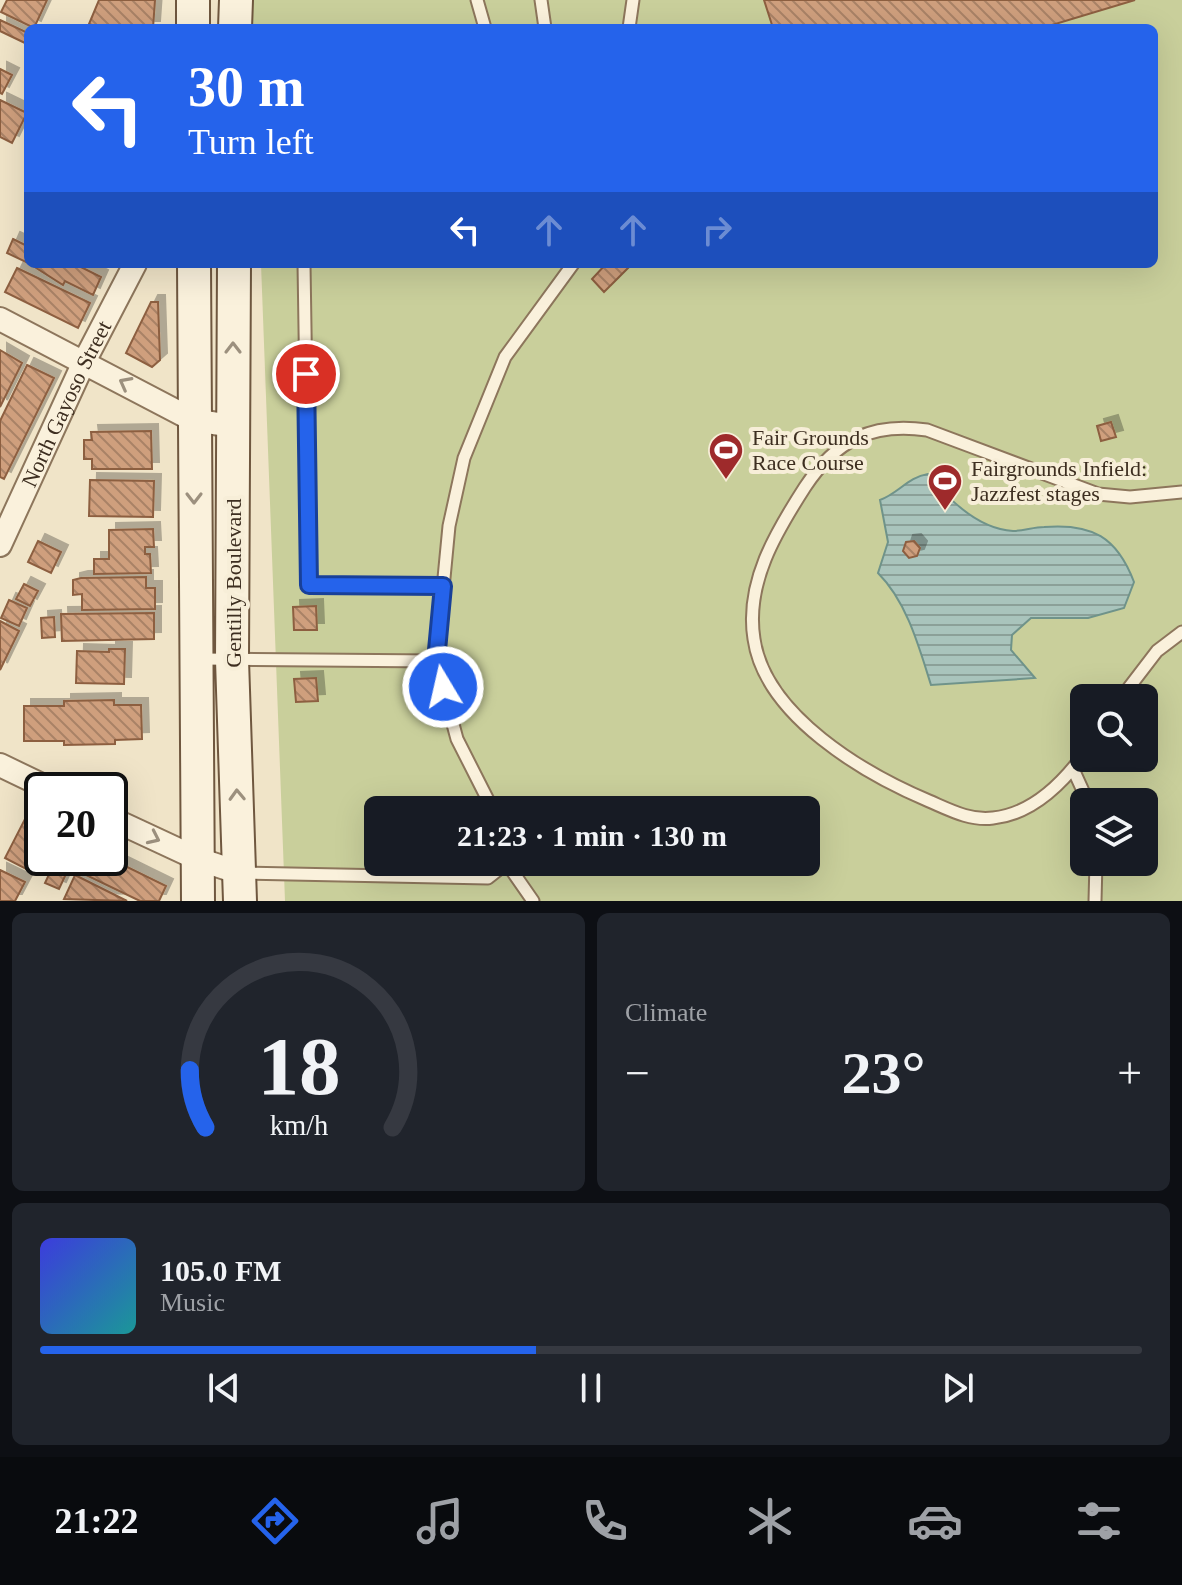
<!DOCTYPE html>
<meta charset="utf-8">
<style>
:root{--surface:#171b24;--page:#20242c;--text:#f1f3f6;--muted:#9ea1a6;--line:#363941;--accent:#2563eb}
body{margin:0;font-family:"Times New Roman",serif;background:var(--page);color:var(--text);height:100vh;display:flex;flex-direction:column;font-size:30px;white-space:nowrap}
*{box-sizing:border-box;margin:0}
p{font-size:26px;color:var(--muted)}
.icon{flex:none;width:44px;height:44px;fill:none;stroke:currentColor;stroke-width:2;stroke-linecap:round;stroke-linejoin:round}
.map{position:relative;height:901px;overflow:hidden}
.details{display:flex;flex-direction:column;gap:12px;padding:12px;background:#0d0f14;flex:1}
.details>*{flex:none}
.hud{position:absolute;left:24px;top:24px;width:1134px;height:244px;border-radius:12px;box-shadow:0 8px 32px #0002;background:#2563eb;color:#fff;overflow:hidden}
.tools{position:absolute;left:1070px;top:684px;display:grid;gap:16px}
.tools a{display:grid;place-items:center;width:88px;height:88px;border-radius:12px;background:var(--surface);box-shadow:0 8px 32px #0002;font-size:40px}
.speed{position:absolute;left:24px;top:772px;display:flex;gap:16px;font-size:40px;font-weight:700;text-align:center}
.speed>*{display:grid;place-content:center;width:104px;height:104px;border-radius:50%;background:var(--surface);box-shadow:0 8px 32px #0002;line-height:1}
.speed .limit{border:4px solid #111;border-radius:12px;background:#fff;color:#111}
.pin{position:absolute;display:grid;place-items:center;width:68px;height:68px;color:#fff;margin:-34px;border:4px solid #fff;border-radius:50%;box-shadow:0 2px 8px #0007}
.me{position:absolute;width:88px;margin:-44px;rotate:351deg;stroke-linejoin:round;filter:drop-shadow(0 0 6px #0008)}
.turn{display:flex;align-items:center;gap:28px;height:168px;padding:0 32px;font-size:36px}
.turn .icon{width:104px;height:104px;stroke-width:2.5}
.turn b{display:block;font-size:56px;line-height:68px}
.lanes{display:flex;align-items:center;height:76px;padding:0 32px;background:#0003;justify-content:center;gap:40px;direction:ltr}
.lanes .off{opacity:.35}
.big{font-size:60px;font-weight:800;line-height:1.1}
.details .widget{flex:1;display:flex;flex-direction:column;justify-content:center;gap:12px;min-width:0;padding:0 28px;border-radius:12px;background:var(--page)}
.details .dial{align-items:center;gap:0}
.dial svg{height:208px;overflow:visible;fill:none;stroke:var(--line);stroke-width:7;stroke-linecap:round;text-anchor:middle}
.dial text{fill:var(--text);stroke:none}
.song{display:flex;align-items:center;gap:24px}
.cover{width:96px;height:96px;border-radius:12px;background:linear-gradient(135deg,hsl(240 70% 55%),hsl(180 70% 35%))}
.played{height:8px;border-radius:4px;background:linear-gradient(90deg,var(--accent) 45%,var(--line) 45%)}
.keys{display:flex;justify-content:space-around;direction:ltr}
.heat{display:flex;justify-content:space-between;align-items:center;font-size:44px;direction:ltr}
.details .tiles{flex:1;display:grid;gap:12px;grid-template-columns:1fr 1fr}
.widget:last-child{grid-column:span 2}
.trip{position:absolute;left:364px;top:796px;width:456px;height:80px;border-radius:12px;background:var(--surface);box-shadow:0 8px 32px #0002;font-weight:800;line-height:80px;text-align:center}
.dock{display:flex;height:128px;justify-content:space-around;align-items:center;background:#090b0e;color:var(--muted)}
.dock .icon{width:56px;height:56px}
.dock .current{color:var(--accent)}
.dock b{font-size:36px;color:var(--text)}
.map>svg:first-child{display:block}
.grass{fill:#c9cf9b;fill-rule:evenodd}
.water{fill:url(#water-rules);stroke:#6f938a;stroke-width:2}
.building{fill:url(#building-back-hatch);stroke:#8d5f41;stroke-width:2;filter:url(#shadow)}
.lines{fill:none;stroke-linecap:round;stroke-linejoin:round}
.service-casing{stroke:#8d765c;stroke-width:15}
.minor-casing{stroke:#8d765c;stroke-width:26}
.secondary-casing{stroke:#6f573f;stroke-width:36}
.service{stroke:#faf1dc;stroke-width:11}
.minor{stroke:#faf1dc;stroke-width:22}
.secondary{stroke:#faf1dc;stroke-width:32}
.oneway{stroke:#9c907e}
.route-casing{stroke:#184099;stroke-width:20}
.route{stroke:#2563eb;stroke-width:14}
.labels{text-anchor:middle;stroke-width:8;stroke-linejoin:round;paint-order:stroke}
.street-label{font-size:22px;fill:#3d2e20;stroke:#f7eed8}
.poi-label{font-size:22px;fill:#3d2e20;stroke:#f7eed8;text-anchor:start}
</style>
<div class="map">
<svg width="1182" height="901" viewBox="0 0 1182 901">
<defs>
<pattern id="water-rules" width="6" height="5" patternUnits="userSpaceOnUse" patternTransform="scale(2)"><rect width="6" height="5" fill="#a9c4bc"/><path d="M0 2.5h6" fill="none" stroke="#8ba098"/></pattern>
<pattern id="building-back-hatch" width="6" height="6" patternUnits="userSpaceOnUse" patternTransform="scale(2)"><rect width="6" height="6" fill="#cf9f7d"/><path d="M-1 5l2 2M0 0l6 6M5-1l2 2" fill="none" stroke="#a98266"/></pattern>
<filter id="shadow"><feDropShadow dx="7" dy="-7" stdDeviation="0" flood-color="#0004"/></filter>
</defs>
<rect width="100%" height="100%" fill="#f0e4c8"/>
<path class="grass" d="M251,0H1182V901H285L261,264H1154V28H252ZM1084,698H1144V758H1084ZM1084,802H1144V862H1084ZM378,810H806V862H378Z"/>
<path class="water" d="M928,474C948,499 978,529 1013,531C1023,531 1034,527 1044,527C1092,523 1117,537 1134,582L1124,608L1088,618H1031L1012,635L1011,650L1035,678L931,685C919,647 907,602 878,573L888,542L880,500C899,493 908,477 928,474Z"/>
<path class="building" d="M7,0H47L34,28L1,12Z
M99,0H155L153,28H100L89,24Z
M764,0H1135L1042,28H773Z
M0,20L28,33L25,43L0,31Z
M0,69L12,75L2,94L0,93Z
M0,100L27,113L12,143L0,137Z
M13,239L25,245L28,241V263L7,253Z
M30,264H75L101,277L93,295L65,281L63,285Z
M606,264H632L604,292L592,279Z
M17,268L90,303L78,328L5,292Z
M151,302H158L160,360L152,367L126,353Z
M0,350L22,363L0,407Z
M27,365L54,378L4,479L0,477V421Z
M1111,422L1116,437L1101,441L1097,426Z
M151,431L152,469H92V459H84V440H92L91,432Z
M90,480L154,481L153,517L89,516Z
M153,529L154,547H145V554H150L151,573L94,574V559H109V530Z
M38,541L61,552L51,573L28,562Z
M914,541L920,548L917,556L909,558L903,551L906,542Z
M146,577V588H155V609L82,610V594L73,595V580L81,578Z
M24,584L38,591L30,606L16,599Z
M9,600L27,608L19,626L1,618Z
M316,606L317,630H294L293,607Z
M154,613V639L62,641L61,614Z
M54,617L55,637L42,638L41,618Z
M0,621L19,631L0,670Z
M109,649H125L124,684L76,683L77,651L109,652Z
M316,678L318,701L296,702L294,679Z
M114,700V705H141L142,739L115,740V744L64,745V741H24V706H64V701Z
M25,819L42,828V847L30,871L5,858Z
M63,858H109L166,886L159,901H140L61,863Z
M52,868L66,874L59,889L45,883Z
M0,870L25,882L15,901H0Z
M75,875L127,901L64,899Z"/>
<g class="lines">
<g class="service-casing">
<path id="service" d="M477,0L485,28
M541,0L545,28
M629,28L633,0
M304,264L309,585L443,586
M200,659L436,661
M1121,698L1157,651L1182,632
M1084,754C1062,784 1032,814 993,818C970,821 950,810 929,801C865,774 765,716 754,639C745,583 776,532 805,487C836,440 872,422 927,430L1098,494L1130,497L1182,492
M1073,769L1088,802
M493,810L457,739L436,661L449,526L464,458L505,357L573,264
M508,865L533,901
M243,873L488,878L508,862
M1095,901L1096,862"/>
</g>
<g class="minor-casing">
<g id="minor">
<path d="M0,319L193,420L232,426"/>
<path id="s1" d="M0,545L84,362L135,264"/>
<path d="M0,765L52,790"/>
<path d="M110,818L198,859L240,873"/>
</g>
</g>
<g class="secondary-casing">
<path id="secondary" d="M193,0V28
M235,28L236,0
M194,264L198,901
M234,264L232,660L240,901"/>
</g>
<use href="#service" class="service"/>
<use href="#minor" class="minor"/>
<use href="#secondary" class="secondary"/>
</g>
<defs><path id="oneway-chevron" d="M-2-3.5L2.5 0L-2 3.5" fill="none" stroke-width="1.6" stroke-linecap="round" stroke-linejoin="round" transform="scale(2)"/></defs>
<g class="oneway">
<use href="#oneway-chevron" transform="translate(233 348) rotate(-90)"/>
<use href="#oneway-chevron" transform="translate(125 383) rotate(-152)"/>
<use href="#oneway-chevron" transform="translate(194 498) rotate(90)"/>
<use href="#oneway-chevron" transform="translate(237 795) rotate(-92)"/>
<use href="#oneway-chevron" transform="translate(154 838) rotate(25)"/>
</g>
<g class="lines">
<g class="route-casing">
<path id="route" d="M306,374L309,585L443,586L436,661L443,687"/>
</g>
<use href="#route" class="route"/>
</g>
<defs>
<g id="stadium-pin" transform="scale(1.8)"><path d="M0 17L-7.5 6A9.5 9.5 0 1 1 7.5 6Z" fill="#9e2a2b" stroke="#f7eed8"/><path d="M0-5a6.5 5 0 1 0 0 10a6.5 5 0 1 0 0-10ZM-3.5-1.8h7v3.6h-7Z" fill="#fff"/></g>
</defs>
<g fill-rule="evenodd">
<use href="#stadium-pin" x="726" y="450"/>
<use href="#stadium-pin" x="945" y="481"/>
</g>
<g class="labels">
<g class="street-label">
<text dy="8" stroke="none"><textPath href="#s1" startOffset="156">North Gayoso Street</textPath></text>
<text transform="translate(233 583) rotate(-90)" y="8">Gentilly Boulevard</text>
</g>
<g class="poi-label">
<text x="752" y="445">Fair Grounds<tspan x="752" dy="25">Race Course</tspan></text>
<text x="971" y="476">Fairgrounds Infield:<tspan x="971" dy="25">Jazzfest stages</tspan></text>
</g>
</g>
</svg>
<div class="tools">
<a><svg class="icon" aria-label="search" viewBox="0 0 24 24"><circle cx="10" cy="10" r="6"/><path d="M15 15l6 6"/></svg></a>
<a><svg class="icon" aria-label="layers" viewBox="0 0 24 24"><path d="M12 4l9 5-9 5-9-5zM3 14l9 5 9-5"/></svg></a>
</div>
<div class="speed"><div class="limit">20</div></div>
<div class="pin" style="left:306px;top:374px;background:#d93025"><svg class="icon" aria-label="arrive" viewBox="0 0 24 24"><path d="M6 21V4h12l-3 4 3 4H6"/></svg></div>
<svg class="me" style="left:443px;top:687px" viewBox="-20 -20 40 40"><circle r="17" fill="#2563eb" stroke="#fff" stroke-width="3"/><path d="M0-11L8 9 0 5-8 9z" fill="#fff"/></svg>
<div class="trip">21:23 · 1 min · 130 m</div>
<div class="hud">
<div class="turn"><svg class="icon" aria-label="left" viewBox="0 0 24 24"><path d="M17 20v-9H6M10 6l-5 5 5 5"/></svg><div><b>30 m</b>Turn left</div></div>
<div class="lanes"><svg class="icon" aria-label="left" viewBox="0 0 24 24"><path d="M17 20v-9H6M10 6l-5 5 5 5"/></svg><svg class="icon off" aria-label="ahead" viewBox="0 0 24 24"><path d="M12 20V5M6 11l6-6 6 6"/></svg><svg class="icon off" aria-label="ahead" viewBox="0 0 24 24"><path d="M12 20V5M6 11l6-6 6 6"/></svg><svg class="icon off" aria-label="right" viewBox="0 0 24 24"><path d="M7 20v-9h11M14 6l5 5-5 5"/></svg></div>
</div>
</div>
<section class="details">
<div class="tiles">
<div class="widget dial"><svg viewBox="0 0 100 80">
<path d="M14 69A42 42 0 1 1 86 69"/>
<path d="M14 69A42 42 0 0 1 8 47" stroke="#2563eb"/>
<text x="50" y="56" font-size="32" font-weight="700">18</text>
<text x="50" y="72" font-size="11">km/h</text>
</svg></div>
<div class="widget"><p>Climate</p>
<div class="heat"><a>−</a><b class="big">23°</b><a>+</a></div>
</div>
<div class="widget">
<div class="song"><i class="cover"></i><div><b>105.0 FM</b><p>Music</p></div></div>
<div class="played"></div>
<div class="keys"><svg class="icon" aria-label="previous" viewBox="0 0 24 24"><path d="M18 5L8 12l10 7zM5 5v14"/></svg><svg class="icon" aria-label="pause" viewBox="0 0 24 24"><path d="M8 5v14M16 5v14"/></svg><svg class="icon" aria-label="next" viewBox="0 0 24 24"><path d="M6 5l10 7-10 7zM19 5v14"/></svg></div>
</div>
</div>
</section>
<nav class="dock">
<b>21:22</b>
<svg class="icon current" aria-label="directions" viewBox="0 0 24 24"><path d="M12 3l9 9-9 9-9-9zM9 14v-3h6M13 9l2 2-2 2"/></svg>
<svg class="icon" aria-label="music" viewBox="0 0 24 24"><path d="M9 18V5l10-2v13"/><circle cx="6" cy="18" r="3"/><circle cx="16" cy="16" r="3"/></svg>
<svg class="icon" aria-label="phone" viewBox="0 0 24 24"><path d="M5 4h4l2 5-3 2q2 4 5 5l2-3 5 2v4C11 20 4 13 5 4z"/></svg>
<svg class="icon" aria-label="climate" viewBox="0 0 24 24"><path d="M12 3v18M4 7l16 10M4 17L20 7"/></svg>
<svg class="icon" aria-label="car" viewBox="0 0 24 24"><path d="M5 17H2v-5l4-1 3-4h7l3 4 3 1v5h-3M9 17h6M6 11h13"/><circle cx="7" cy="17" r="2"/><circle cx="17" cy="17" r="2"/></svg>
<svg class="icon" aria-label="filters" viewBox="0 0 24 24"><path d="M4 7h16M4 17h16"/><circle cx="9" cy="7" r="2"/><circle cx="15" cy="17" r="2"/></svg>
</nav>
